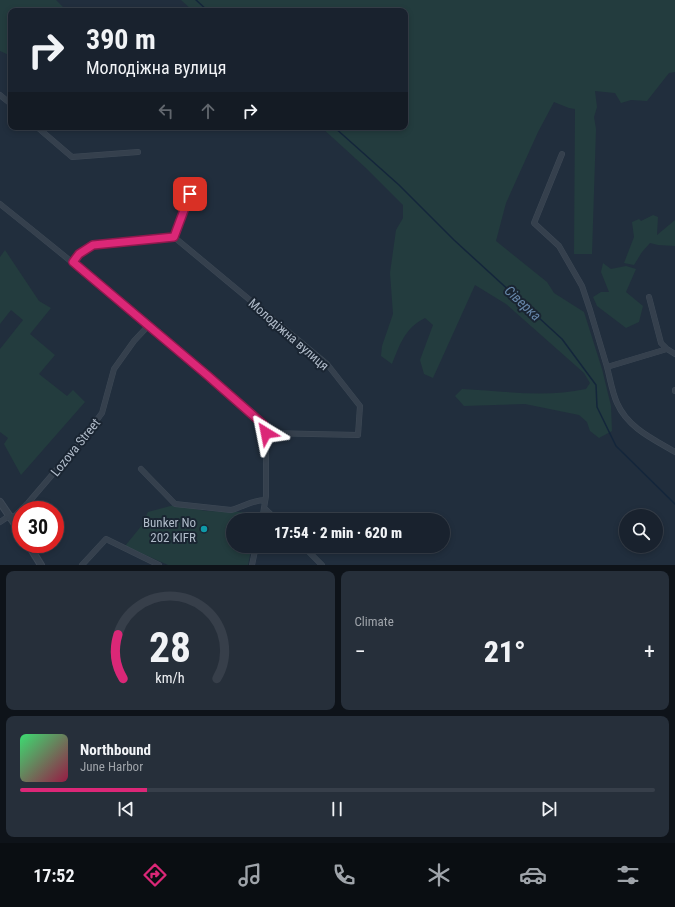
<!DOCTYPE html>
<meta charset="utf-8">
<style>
:root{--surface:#19222e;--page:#262f3a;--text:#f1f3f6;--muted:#9fa4aa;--line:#373f4a;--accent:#db2777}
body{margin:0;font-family:"Roboto Condensed",sans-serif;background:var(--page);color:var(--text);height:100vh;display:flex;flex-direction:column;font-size:15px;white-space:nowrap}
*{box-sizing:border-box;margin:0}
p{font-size:13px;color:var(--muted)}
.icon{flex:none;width:22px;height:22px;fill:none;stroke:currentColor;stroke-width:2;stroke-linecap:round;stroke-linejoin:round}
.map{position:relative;height:565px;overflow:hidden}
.sheet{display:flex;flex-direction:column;gap:6px;padding:6px;background:#0e1319;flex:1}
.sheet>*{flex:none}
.guide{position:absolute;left:8px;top:8px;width:400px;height:122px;border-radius:8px;box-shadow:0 2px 6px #0003,0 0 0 1px var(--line);background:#19222e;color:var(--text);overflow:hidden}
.controls{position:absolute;left:619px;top:509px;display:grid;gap:8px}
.controls a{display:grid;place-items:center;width:44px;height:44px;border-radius:50%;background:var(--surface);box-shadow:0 2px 6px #0003,0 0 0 1px var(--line);font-size:20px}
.speed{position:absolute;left:12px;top:501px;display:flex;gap:8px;font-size:20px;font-weight:700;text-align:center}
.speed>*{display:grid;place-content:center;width:52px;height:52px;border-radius:50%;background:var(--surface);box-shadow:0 2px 6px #0003,0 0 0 1px var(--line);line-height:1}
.speed .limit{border:6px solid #d22;background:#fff;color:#111}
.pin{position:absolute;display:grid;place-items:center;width:34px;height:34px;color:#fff;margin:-17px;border-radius:8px;box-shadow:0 2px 6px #0006}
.me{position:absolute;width:44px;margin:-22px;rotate:325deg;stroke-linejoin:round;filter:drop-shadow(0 0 3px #0008)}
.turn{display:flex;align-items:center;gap:14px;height:84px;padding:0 12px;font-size:18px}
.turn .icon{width:52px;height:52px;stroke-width:2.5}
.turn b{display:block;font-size:28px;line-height:34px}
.lanes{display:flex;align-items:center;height:38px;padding:0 12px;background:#0003;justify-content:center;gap:20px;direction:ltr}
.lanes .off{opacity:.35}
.big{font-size:30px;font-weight:800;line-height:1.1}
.sheet .widget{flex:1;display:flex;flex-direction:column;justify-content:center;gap:6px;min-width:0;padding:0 14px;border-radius:8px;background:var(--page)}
.sheet .dial{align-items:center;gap:0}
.dial svg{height:104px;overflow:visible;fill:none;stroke:var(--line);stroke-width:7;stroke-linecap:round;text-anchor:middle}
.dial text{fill:var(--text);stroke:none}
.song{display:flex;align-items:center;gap:12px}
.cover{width:48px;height:48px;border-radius:6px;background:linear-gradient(135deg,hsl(140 70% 55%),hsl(340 70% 35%))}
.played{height:4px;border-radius:2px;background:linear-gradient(90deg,var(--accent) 20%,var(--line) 20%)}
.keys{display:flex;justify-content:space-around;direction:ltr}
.heat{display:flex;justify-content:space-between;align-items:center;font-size:22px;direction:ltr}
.sheet .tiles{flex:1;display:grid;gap:6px;grid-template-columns:1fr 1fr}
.widget:last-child{grid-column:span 2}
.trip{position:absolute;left:226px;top:513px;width:224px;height:40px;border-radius:20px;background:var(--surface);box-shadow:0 2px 6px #0003,0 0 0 1px var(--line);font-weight:800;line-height:40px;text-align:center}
.menu{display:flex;height:64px;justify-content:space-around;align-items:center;background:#0a0e12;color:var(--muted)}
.menu .icon{width:28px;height:28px}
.menu .active{color:var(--accent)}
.menu b{font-size:18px;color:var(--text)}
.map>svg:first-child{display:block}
.green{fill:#233c3e}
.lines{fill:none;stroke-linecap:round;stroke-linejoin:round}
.stream{stroke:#14263b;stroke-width:1.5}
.minor-casing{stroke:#3e4956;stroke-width:6}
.tertiary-casing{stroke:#3e4956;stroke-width:8}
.minor{stroke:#35404d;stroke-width:5}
.tertiary{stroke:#35404d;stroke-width:6}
.route-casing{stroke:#8e194d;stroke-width:10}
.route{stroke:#db2777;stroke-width:7}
.culture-dot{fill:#0f9aa8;stroke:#1a2532;stroke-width:1.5}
.labels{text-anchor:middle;stroke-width:4;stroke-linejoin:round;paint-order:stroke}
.street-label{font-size:13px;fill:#b0bbc9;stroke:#1a2532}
.poi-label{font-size:13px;fill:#b0bbc9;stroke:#1a2532;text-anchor:end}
.water-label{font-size:14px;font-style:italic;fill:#6787aa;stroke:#1a2532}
</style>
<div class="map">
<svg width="675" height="565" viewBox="0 0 675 565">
<rect width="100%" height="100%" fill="#212e3d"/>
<path class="green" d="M0,0H56L67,11H11V56L0,51Z
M181,0H675V72L669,73L647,101L631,100L621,103L615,93L595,91L597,107L594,117L596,129L592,254H574L575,109L569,108L554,102L538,132L506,203L496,241L547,282L554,293L584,312L602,369L611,406L612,431L599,438L590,431L587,422L579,415L525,404L464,406L455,396L462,389C504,391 545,398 586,389L590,383L584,373L506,304L475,285L433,378L424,374L420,360L433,325L425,318C405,328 400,344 392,364L381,356L382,346L393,314L390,273L396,230L403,218V205L367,169L321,127H405V11H193Z
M653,215L658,217L657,235L675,220V246L658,245L650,243L642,252L634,265L624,263L634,237L632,222L639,219L641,221Z
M5,250L39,301L51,308L30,334L55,355L39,374L67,396L73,390L85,402L21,475L4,444L8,438L0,432V349L23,320L11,310L0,324V257Z
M603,263L611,269L626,266L636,269L626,292L643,306L639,322L626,328L597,306L593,297L601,292H609L601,272Z
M174,505L206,511L242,512L256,520H233V546H252L248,565H168L125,546L147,519L146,516L148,512Z"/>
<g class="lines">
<path class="stream" d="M196,0L208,11
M334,127L399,185L454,240L562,339L596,385L597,407L616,446L675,504"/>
<g class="minor-casing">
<path id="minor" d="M0,95L11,104
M37,127L72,157L138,152
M562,154L534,223L559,246L582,286L590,310L607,367
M0,204C90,276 178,349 264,425L266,433V496L262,520
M174,237L190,194
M73,262L85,249L93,245L174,237L327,364L360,406L358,435L266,433
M649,297L661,343L667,349
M675,354L667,349L607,367C610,378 612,392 617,403C628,428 653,439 675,452
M675,390V391
M141,469L175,504L231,510C243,507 252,500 265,500
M264,508L277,520
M0,522L6,518L15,516L28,503L81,441L102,413L114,369L134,341L148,326
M303,546L322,565
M82,565L106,539L159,565
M252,565L256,546"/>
</g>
<g class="tertiary-casing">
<path id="tertiary" d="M0,502L21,533
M28,544L41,565"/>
</g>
<use href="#minor" class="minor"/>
<use href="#tertiary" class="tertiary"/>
</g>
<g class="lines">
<g class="route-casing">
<path id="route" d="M190,194L174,237L93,245L79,254L73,262L207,375L264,425L266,433"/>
</g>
<use href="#route" class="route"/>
</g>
<circle class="culture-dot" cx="204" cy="529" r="4"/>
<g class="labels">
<g class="street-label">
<text transform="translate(289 334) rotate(41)" y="5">Молодіжна вулиця</text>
<text transform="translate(75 447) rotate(-51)" y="5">Lozova Street</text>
</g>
<g class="poi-label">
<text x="196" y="527">Bunker No<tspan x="196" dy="15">202 KIFR</tspan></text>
</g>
<g class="water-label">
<text transform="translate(523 303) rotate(43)" y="5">Сіверка</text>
</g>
</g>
</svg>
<div class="controls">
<a><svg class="icon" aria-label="search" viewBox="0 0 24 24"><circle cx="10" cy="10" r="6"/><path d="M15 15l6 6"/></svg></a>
</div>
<div class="speed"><div class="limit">30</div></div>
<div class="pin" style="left:190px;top:194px;background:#d93025"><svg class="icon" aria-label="arrive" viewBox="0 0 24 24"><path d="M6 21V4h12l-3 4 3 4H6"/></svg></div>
<svg class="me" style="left:266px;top:433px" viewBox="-20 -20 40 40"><path d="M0-17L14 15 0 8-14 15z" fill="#db2777" stroke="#fff" stroke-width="4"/></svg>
<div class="trip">17:54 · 2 min · 620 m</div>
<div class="guide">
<div class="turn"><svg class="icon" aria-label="right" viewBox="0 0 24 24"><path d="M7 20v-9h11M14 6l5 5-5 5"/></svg><div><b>390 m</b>Молодіжна вулиця</div></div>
<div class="lanes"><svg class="icon off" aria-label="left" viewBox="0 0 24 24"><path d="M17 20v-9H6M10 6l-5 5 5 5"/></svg><svg class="icon off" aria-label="ahead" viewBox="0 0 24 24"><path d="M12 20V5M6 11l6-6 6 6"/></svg><svg class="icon" aria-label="right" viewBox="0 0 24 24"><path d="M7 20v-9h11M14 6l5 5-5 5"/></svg></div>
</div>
</div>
<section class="sheet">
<div class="tiles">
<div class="widget dial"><svg viewBox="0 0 100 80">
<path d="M14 69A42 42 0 1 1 86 69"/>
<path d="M14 69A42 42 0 0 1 10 35" stroke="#db2777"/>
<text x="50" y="56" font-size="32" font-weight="700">28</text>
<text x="50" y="72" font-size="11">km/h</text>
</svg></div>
<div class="widget"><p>Climate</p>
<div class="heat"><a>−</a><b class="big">21°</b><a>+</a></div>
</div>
<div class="widget">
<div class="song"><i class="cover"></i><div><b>Northbound</b><p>June Harbor</p></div></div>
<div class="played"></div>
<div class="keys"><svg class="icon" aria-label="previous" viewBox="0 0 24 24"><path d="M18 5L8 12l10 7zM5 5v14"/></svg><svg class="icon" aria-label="pause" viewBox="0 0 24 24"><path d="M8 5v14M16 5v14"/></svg><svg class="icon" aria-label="next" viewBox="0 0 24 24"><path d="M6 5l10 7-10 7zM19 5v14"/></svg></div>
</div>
</div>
</section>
<nav class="menu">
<b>17:52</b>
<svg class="icon active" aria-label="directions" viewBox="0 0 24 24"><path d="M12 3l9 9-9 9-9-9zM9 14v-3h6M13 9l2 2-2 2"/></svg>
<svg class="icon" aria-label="music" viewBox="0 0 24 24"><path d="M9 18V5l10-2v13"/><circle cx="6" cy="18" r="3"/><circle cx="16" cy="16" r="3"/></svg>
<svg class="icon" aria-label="phone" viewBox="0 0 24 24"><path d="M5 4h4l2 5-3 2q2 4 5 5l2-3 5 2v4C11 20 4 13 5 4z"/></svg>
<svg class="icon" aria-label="climate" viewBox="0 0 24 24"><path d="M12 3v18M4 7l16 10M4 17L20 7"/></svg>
<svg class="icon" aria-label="car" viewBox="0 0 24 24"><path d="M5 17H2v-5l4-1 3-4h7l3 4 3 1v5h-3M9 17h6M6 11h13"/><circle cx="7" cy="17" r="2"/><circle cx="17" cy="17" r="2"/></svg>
<svg class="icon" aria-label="filters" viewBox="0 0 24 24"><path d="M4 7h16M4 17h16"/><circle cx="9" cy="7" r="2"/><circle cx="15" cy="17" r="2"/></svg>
</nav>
